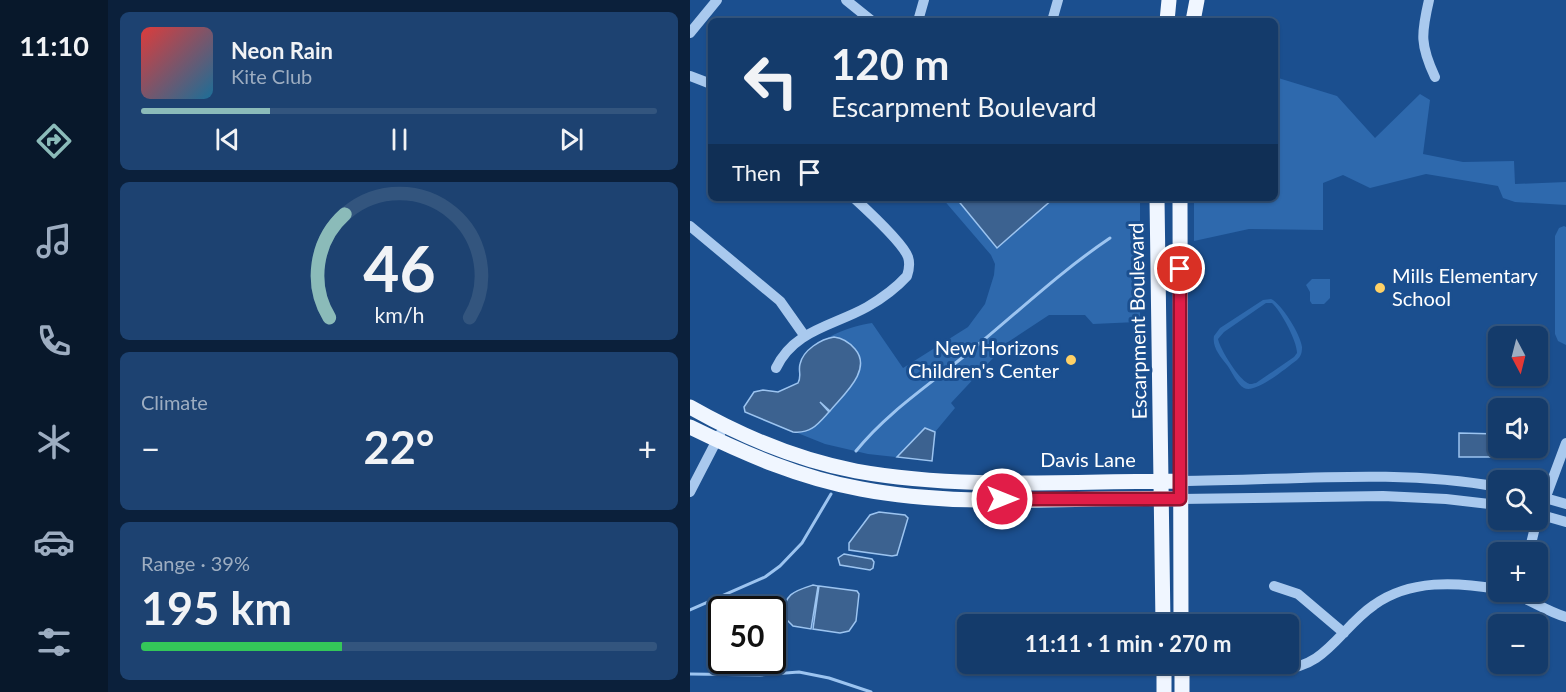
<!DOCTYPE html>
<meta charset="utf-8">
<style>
:root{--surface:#143b6b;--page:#1d4271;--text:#f1f3f6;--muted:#9dadc1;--line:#33557e;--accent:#8bbbb9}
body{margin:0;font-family:Lato,sans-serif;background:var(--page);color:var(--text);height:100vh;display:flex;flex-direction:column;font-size:22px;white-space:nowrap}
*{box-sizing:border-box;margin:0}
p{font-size:20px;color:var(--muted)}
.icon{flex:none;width:33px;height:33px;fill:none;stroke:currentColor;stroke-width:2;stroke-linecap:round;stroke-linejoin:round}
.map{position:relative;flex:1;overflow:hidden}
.drawer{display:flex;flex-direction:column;gap:12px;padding:12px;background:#0b203b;width:582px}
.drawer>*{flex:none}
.hud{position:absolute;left:18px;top:18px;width:570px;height:183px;border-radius:9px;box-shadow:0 2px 4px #0004,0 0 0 2px var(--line);background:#143b6b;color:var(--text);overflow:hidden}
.needle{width:39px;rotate:173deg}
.fabs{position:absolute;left:798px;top:326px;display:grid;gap:12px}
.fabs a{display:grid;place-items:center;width:60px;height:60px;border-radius:9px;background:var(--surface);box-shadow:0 2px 4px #0004,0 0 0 2px var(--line);font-size:30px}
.speed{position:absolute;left:18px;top:596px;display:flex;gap:12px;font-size:30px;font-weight:700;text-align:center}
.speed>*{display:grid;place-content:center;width:78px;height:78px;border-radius:50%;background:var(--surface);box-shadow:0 2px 4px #0004,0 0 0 2px var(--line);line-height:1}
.speed .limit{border:3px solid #111;border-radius:9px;background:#fff;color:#111}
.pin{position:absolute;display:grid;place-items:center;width:51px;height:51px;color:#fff;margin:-26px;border:3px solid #fff;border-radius:50%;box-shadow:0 2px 6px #0007}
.me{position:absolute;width:66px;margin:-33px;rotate:90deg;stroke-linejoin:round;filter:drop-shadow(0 0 4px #0008)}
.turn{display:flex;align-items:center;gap:21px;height:126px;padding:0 24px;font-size:27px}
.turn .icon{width:78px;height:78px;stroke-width:2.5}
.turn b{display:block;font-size:42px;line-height:51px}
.then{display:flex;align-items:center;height:57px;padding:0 24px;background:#0003;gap:12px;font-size:22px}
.big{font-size:45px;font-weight:700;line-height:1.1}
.drawer .widget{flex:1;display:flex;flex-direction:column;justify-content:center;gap:9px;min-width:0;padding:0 21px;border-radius:9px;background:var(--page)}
.drawer .dial{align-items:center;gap:0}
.dial svg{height:156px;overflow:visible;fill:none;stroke:var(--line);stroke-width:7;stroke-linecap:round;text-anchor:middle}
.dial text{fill:var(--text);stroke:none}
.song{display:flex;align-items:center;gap:18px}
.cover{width:72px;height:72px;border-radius:9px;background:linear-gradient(135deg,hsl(0 70% 55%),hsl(200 70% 35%))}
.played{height:6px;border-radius:3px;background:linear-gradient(90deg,var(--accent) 25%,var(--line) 25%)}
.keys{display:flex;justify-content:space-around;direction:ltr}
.heat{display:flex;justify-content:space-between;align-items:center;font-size:33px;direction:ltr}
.charge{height:9px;border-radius:4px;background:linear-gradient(90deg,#34c759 39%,var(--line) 0)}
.trip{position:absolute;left:267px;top:614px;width:342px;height:60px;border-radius:9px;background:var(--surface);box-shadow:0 2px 4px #0004,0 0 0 2px var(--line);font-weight:700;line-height:60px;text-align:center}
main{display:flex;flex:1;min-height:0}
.tabs{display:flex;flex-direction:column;width:108px;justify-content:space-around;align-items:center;background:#08182b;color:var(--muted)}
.tabs .icon{width:42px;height:42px}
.tabs .current{color:var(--accent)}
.tabs b{font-size:27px;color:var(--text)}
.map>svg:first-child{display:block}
.green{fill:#2e69ad;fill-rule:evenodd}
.water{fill:#3c6290;stroke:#9cc4f0;stroke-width:1.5}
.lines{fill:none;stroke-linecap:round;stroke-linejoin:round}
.stream{stroke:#9cc4f0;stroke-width:3}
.minor{stroke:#a9c9ee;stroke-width:10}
.major{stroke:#f0f6ff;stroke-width:15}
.route-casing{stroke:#92132f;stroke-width:15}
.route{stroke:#e11d48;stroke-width:10}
.poi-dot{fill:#ffd166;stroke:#1b4f8f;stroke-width:2}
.labels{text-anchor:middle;stroke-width:6;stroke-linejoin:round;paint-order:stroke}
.poi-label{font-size:20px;fill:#fff;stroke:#1b4f8f;text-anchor:start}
.street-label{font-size:20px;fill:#fff;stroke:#1b4f8f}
</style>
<main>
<nav class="tabs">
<b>11:10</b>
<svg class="icon current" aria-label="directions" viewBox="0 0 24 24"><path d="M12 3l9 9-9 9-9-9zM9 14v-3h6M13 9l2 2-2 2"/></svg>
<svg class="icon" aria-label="music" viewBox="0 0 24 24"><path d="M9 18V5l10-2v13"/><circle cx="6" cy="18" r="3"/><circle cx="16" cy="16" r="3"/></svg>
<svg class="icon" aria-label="phone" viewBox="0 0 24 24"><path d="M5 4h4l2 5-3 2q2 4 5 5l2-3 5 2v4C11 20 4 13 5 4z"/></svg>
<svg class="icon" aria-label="climate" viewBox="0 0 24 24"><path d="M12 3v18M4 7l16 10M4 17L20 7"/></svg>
<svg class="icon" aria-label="car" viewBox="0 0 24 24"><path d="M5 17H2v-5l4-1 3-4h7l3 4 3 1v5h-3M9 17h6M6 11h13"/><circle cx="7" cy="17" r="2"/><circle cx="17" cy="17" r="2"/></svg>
<svg class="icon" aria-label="filters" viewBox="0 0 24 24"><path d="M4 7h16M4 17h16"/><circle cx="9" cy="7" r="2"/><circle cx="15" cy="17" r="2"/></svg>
</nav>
<section class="drawer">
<div class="widget">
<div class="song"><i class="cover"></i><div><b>Neon Rain</b><p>Kite Club</p></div></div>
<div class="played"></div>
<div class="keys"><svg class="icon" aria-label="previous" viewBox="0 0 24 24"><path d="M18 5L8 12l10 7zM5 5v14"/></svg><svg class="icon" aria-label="pause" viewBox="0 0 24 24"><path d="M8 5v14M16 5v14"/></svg><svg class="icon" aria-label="next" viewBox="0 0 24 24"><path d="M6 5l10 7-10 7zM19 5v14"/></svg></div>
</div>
<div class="widget dial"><svg viewBox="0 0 100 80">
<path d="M14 69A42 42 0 1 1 86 69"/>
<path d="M14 69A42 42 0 0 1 22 16" stroke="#8bbbb9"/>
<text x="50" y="56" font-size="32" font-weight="700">46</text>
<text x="50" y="72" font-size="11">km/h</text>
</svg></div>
<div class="widget"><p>Climate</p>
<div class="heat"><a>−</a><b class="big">22°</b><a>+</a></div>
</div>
<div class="widget"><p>Range · 39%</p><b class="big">195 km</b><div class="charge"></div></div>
</section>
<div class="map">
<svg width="876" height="692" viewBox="0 0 876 692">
<rect width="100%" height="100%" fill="#1b4f8f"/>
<path class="green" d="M585,77L647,96L685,138L730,94L740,100L733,154L773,162L824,161L825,184L876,182V205L825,202L813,198L808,186L736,174L680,188L653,175L633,183V230L559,229L504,241V198H585Z
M252,198H450V316L447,322L403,324L395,315H359L318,342L261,403L265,408L245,432L242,461L178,454L135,444L55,412L54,407L64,392L73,390L88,392L108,383L111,375L110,364C121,341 158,326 182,323L213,368L278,327L295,304L304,275L305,264L301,255Z
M874,226L876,227V345L868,341L865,334V236L869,228Z
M622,279H640V298L634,304H622L620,301V292L616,285Z
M581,299C591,303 611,335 612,347C612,353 611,356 607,360C596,368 566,394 554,388C547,384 542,372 537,365C530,356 522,347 524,336L530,328L573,300ZM576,303H582C591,311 607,341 607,353L604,357L566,383C561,384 560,385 556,382C547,376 530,349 528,339L534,332Z"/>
<path class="water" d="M266,198L270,199L364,198L307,248Z
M144,337C153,338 159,342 165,349C183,370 153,395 140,411L130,402L139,412C128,424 121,434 103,432L55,412L54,407L64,392L73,390L88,392L108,383C112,376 108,371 110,364C113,350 131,339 144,337Z
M235,428L245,432L242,461L207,457Z
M769,433L808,434V447H825L812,457H769Z
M189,512L215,515L218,518L207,555L202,556L159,550V543L180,515Z
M154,554L182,559L184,562L183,568L180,570L150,565L148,558Z
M123,585L128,586L121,629L103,626L94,617C93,594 104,591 123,585Z
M129,586L167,591L169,594L166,621L159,631L150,633L123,629Z"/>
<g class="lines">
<path class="stream" d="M166,451C199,410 244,382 284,348C329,311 371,271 420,238
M0,610L75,577L90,566L112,543L141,494
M0,674L70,675L109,672L139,678L181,692"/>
<path class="minor" d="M156,0L182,21
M739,0C731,34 730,45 745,77
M228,21L234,0
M362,21L368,0
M0,33L27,0
M0,76L21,84
M0,226L90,301L114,335
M86,368C104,330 143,326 177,307C191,299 206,288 217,276C219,270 220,263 218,257C213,243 176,209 164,198
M490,481C595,481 705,468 808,487
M0,492L30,434
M848,496L876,504
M490,499L693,496L756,499L808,505
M848,514L876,522
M848,518L876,443
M839,552L847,519
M584,586L608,594L654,633
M816,591C837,597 855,611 876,617
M588,669C635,670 650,628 684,605C720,579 767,582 808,589"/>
<path class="major" d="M477,21L479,0
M503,21L507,0
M467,198L473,624
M490,198L491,624
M0,407C51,436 108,460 166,471C272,490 382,481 490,481
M0,427C55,454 110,478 171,489C276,509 384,496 490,499
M474,663V692
M492,663V692"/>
</g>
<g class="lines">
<g class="route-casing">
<path id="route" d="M312,499H490V269"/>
</g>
<use href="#route" class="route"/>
</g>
<g class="poi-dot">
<circle cx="690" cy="288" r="6"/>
<circle cx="381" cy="360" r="6"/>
</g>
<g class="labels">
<g class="poi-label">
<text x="702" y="283">Mills Elementary<tspan x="702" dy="23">School</tspan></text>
<text x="369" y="355" text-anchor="end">New Horizons<tspan x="369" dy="23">Children's Center</tspan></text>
</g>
<g class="street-label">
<text transform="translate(448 321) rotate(-91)" y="7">Escarpment Boulevard</text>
<text x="398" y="467">Davis Lane</text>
</g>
</g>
</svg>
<div class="fabs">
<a><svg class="needle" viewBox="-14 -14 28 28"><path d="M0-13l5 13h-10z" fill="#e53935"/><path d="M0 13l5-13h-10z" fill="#9dadc1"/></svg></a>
<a><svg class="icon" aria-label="sound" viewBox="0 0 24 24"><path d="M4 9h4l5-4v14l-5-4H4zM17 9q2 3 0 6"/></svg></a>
<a><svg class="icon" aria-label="search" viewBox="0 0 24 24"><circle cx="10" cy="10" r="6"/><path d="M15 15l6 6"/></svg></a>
<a>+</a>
<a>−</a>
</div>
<div class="speed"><div class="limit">50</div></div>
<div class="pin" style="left:490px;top:269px;background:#d93025"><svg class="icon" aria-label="arrive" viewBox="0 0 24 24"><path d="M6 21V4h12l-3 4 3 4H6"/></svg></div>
<svg class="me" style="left:312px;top:499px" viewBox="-20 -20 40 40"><circle r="17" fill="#e11d48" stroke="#fff" stroke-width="3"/><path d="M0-11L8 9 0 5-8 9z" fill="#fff"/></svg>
<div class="trip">11:11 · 1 min · 270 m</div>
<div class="hud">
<div class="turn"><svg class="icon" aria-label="left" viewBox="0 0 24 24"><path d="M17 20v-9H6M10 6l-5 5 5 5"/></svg><div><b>120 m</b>Escarpment Boulevard</div></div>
<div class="then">Then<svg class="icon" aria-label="arrive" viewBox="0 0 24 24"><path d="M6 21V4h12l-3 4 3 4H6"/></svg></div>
</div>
</div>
</main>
